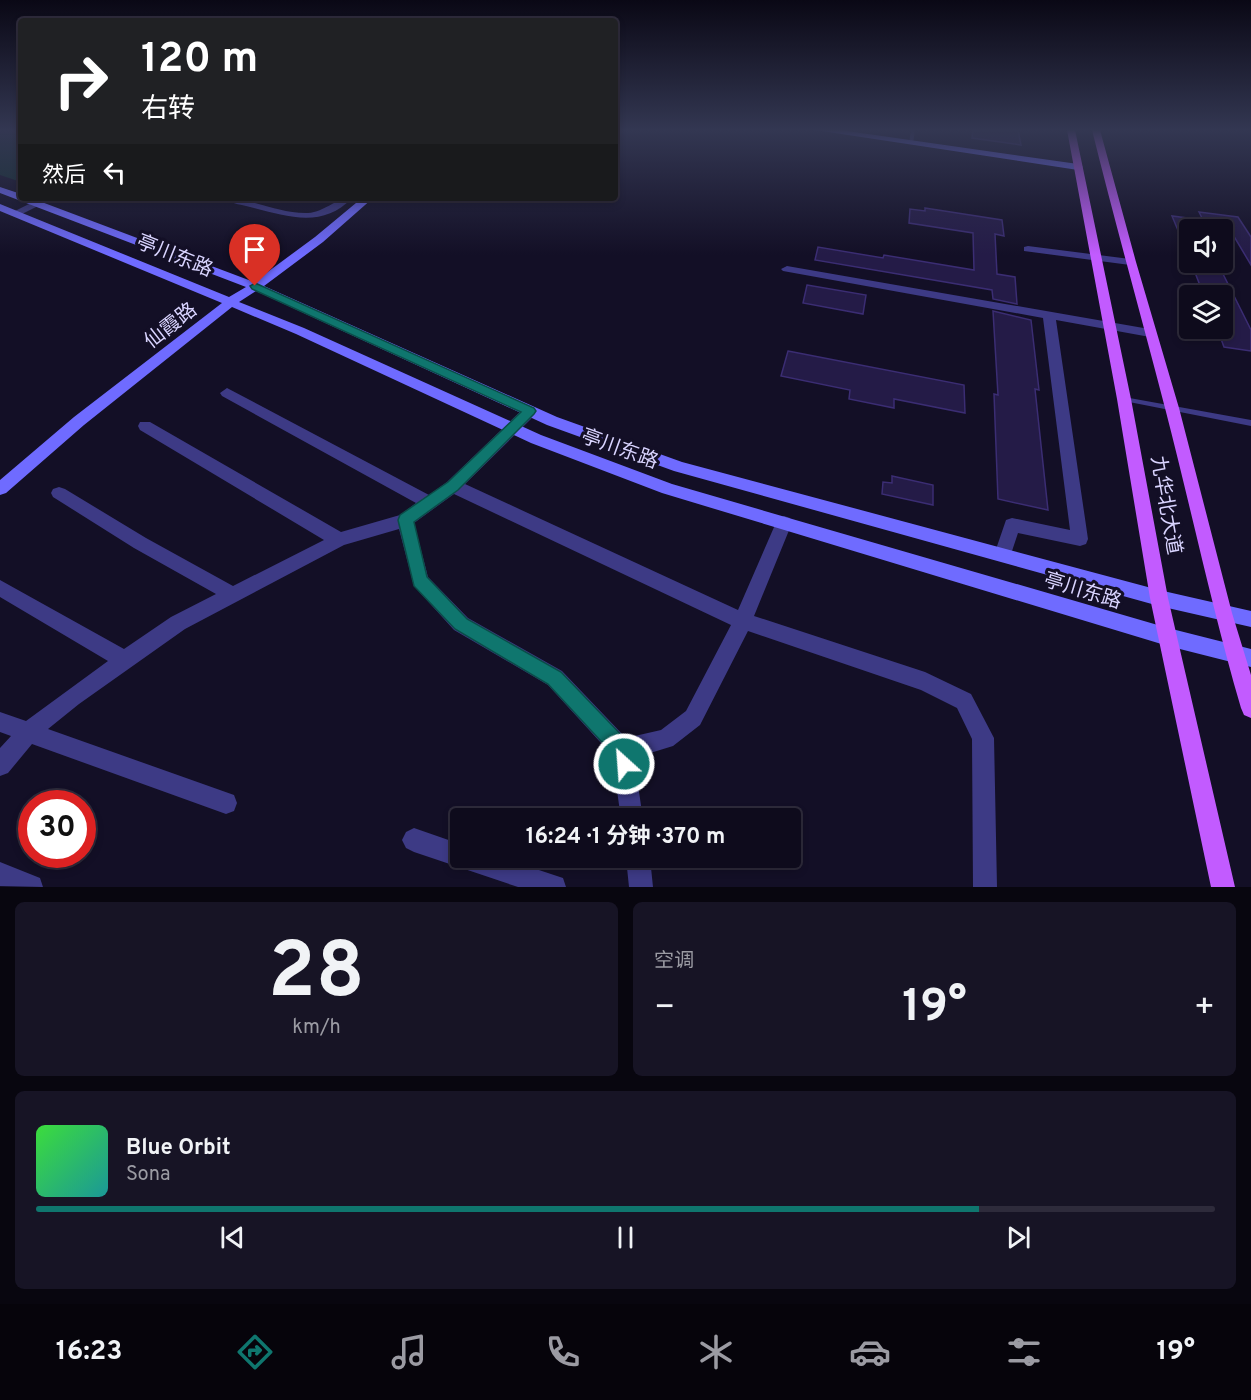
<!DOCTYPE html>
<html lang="zh">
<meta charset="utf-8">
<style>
:root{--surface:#0e0b1c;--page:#171425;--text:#f1f3f6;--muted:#9b9ba3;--line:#2e2b3b;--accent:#0f766e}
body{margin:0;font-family:Overpass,"Noto Sans SC",sans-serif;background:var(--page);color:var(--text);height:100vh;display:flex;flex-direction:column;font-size:22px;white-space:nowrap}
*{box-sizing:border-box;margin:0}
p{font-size:20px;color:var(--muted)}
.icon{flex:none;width:33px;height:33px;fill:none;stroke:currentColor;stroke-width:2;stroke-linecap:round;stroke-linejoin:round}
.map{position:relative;height:887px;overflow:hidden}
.panel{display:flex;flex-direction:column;gap:15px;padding:15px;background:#08060f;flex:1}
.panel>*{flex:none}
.guide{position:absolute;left:18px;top:18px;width:600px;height:183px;border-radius:6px;box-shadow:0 3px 9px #0003,0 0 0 2px var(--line);background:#202124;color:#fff;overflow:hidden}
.controls{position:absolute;left:1179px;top:219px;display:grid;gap:12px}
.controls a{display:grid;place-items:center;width:54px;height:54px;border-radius:6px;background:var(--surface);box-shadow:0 3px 9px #0003,0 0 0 2px var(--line);font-size:30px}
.speed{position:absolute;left:18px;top:790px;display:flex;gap:12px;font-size:30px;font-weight:700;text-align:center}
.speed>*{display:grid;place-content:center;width:78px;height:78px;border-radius:50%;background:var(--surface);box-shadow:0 3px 9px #0003,0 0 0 2px var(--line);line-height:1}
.speed .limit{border:9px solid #d22;background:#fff;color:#111}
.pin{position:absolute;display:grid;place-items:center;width:51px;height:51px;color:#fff;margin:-62px -26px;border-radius:50% 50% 50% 0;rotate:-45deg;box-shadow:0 0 6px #0007}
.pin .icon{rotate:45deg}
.me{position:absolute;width:66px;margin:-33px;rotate:334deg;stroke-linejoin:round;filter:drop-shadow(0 0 4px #0008)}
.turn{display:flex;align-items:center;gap:21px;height:126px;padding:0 24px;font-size:27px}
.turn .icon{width:78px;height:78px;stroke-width:2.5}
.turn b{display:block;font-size:42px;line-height:51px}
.then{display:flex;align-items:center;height:57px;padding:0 24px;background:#0003;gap:12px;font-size:22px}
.big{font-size:45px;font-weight:700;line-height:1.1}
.panel .tile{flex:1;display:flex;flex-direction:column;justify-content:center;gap:9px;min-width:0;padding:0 21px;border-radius:9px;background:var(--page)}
.panel .dial{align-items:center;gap:0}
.dial b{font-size:78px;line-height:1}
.song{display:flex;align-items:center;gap:18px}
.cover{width:72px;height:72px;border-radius:9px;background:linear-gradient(135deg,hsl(120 70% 55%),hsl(180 70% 35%))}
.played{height:6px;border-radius:3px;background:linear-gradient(90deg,var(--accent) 80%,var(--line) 80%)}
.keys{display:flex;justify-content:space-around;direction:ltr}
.heat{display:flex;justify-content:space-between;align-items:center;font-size:33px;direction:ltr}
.panel .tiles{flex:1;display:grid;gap:15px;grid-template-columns:1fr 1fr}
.tile:last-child{grid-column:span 2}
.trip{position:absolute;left:450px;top:808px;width:351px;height:60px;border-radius:6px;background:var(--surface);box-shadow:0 3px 9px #0003,0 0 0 2px var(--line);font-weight:700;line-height:60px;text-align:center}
.tabs{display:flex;height:96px;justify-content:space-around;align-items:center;background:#06040b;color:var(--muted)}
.tabs .icon{width:42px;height:42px}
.tabs .current{color:var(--accent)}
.tabs b{font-size:27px;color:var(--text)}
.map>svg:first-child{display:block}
.green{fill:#12302f}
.building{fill:#241b47;stroke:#3b2d73;stroke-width:1.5}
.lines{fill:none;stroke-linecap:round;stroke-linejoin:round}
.lane{fill:#3d3a85;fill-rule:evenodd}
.street{fill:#3d3a85;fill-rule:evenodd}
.secondary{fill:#6f6bff;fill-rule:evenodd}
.primary{fill:#c25bff;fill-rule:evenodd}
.route{fill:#0f766e;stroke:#0a4d48;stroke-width:1.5}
.labels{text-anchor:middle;stroke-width:6;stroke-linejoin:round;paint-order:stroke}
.street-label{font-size:20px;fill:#d9d4ff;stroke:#130f26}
</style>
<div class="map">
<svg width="1251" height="887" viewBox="0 0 1251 887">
<rect width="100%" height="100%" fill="#130f26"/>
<path class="green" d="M0,130H21V182L0,175Z"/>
<path class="building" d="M973,130H1018L1021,145L972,138Z
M925,208L1002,220L1004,236L995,234L997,274L1015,277L1017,304L993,299L992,290L815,260L818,247L883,258L884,255L974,270L973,233L909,223L910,209L925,211Z
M1199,212L1238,217L1251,237V265L1229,228L1216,226V230H1190L1189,257L1172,216L1203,220Z
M1191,262H1217L1251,330V351L1224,347L1217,328H1222V296H1204Z
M807,285L866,295L863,314L803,303Z
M993,311L1031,320L1039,390L1035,389L1048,510L998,499L994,394L998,395Z
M788,351L964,385L965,413L894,399V408L849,399L850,390L781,376Z
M892,476L933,485V505L882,494L883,482L892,483Z"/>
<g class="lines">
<path class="lane" d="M911,130H915L913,143L911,144L909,143Z
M1122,397H1124L1251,420V426L1124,401L1120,399Z"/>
<path class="street" d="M41,198H54L20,215L11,213Z
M223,198C252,198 279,214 308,213C325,212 335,198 352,198C324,228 289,217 254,208C244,205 231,204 223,198Z
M1028,246L1130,259L1136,262L1130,265L1024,251V247Z
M787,266L1155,330L1156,333L1155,336L1150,337L1056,320L1088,539L1086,544L1080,546L1018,533L1009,560L1003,562L997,560L994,555L1006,520L1012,518L1070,530L1043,318L783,271L781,269Z
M227,388L429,495L447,482L525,407H535L537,411L535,415L465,484L738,610L778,518L784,516L790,518L792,523L754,616L925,672L971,694L994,738L997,887H973L972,739L957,708L921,690L748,631L700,725L673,746L634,758L643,819H621L612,755L548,685L454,630L414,586L399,529L344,545L185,629L79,704L48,729L234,795L237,803L234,811L226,814L32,744L8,773L0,776V748L11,736L0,732V712L26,721L108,661L0,597V580L124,649L171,617L216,594L134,548L53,497L51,493L53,489L59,487L65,489L146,538L233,586L324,540L140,430L138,426L140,422H150L341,532L400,515L416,503L222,396L220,393ZM454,494L731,625L686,711L661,730L626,738L562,671L468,618L428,577L414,523Z
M414,828L460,844V858H503L563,878L566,887H518L414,852L406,848L402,840L406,832Z
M626,858H650L653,887H629Z
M0,862L40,878L43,887L0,886Z"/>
<path class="secondary" d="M815,130H840L1078,164L1083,167L1078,170Z
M0,187L21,194V198H31L254,282L315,237L362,198H373L323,242L264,286L557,417L682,462L1159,590L1251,611V627L1159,606L674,471L547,425L256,291L239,302L304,328L541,435L672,484L1168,628L1251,649V667L1168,646L662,493L531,443L296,334L232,307L84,425L6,493L0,495V480L74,417L222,303L0,211V204L229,297L246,287L0,193Z"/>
<path class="primary" d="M1067,130H1075L1131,399L1168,598L1235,887H1211L1150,598L1117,399Z
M1092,130H1100L1136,262L1179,408L1232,613L1251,675V718L1244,715L1241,708C1212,609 1191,508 1165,408C1141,315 1115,223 1092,130Z"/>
</g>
<linearGradient id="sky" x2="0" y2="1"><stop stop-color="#0a0815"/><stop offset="0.51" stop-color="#333752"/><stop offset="1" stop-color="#333752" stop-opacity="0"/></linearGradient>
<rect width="1251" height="255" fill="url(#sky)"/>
<path class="route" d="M255,283L534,408L536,411L534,414L458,490L414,522L427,577L467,619L561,672L629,743L634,764L631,771L624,774L617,771L613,754L548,684L455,629L414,586L398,520L400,515L448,482L521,412L252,289L250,286Z"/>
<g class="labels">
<g class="street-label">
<text transform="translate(175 255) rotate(22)" y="7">亭川东路</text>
<text transform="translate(170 325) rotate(-38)" y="7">仙霞路</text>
<text transform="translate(620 448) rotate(20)" y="7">亭川东路</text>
<text transform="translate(1167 505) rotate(80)" y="7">九华北大道</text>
<text transform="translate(1083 590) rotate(17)" y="7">亭川东路</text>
</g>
</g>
</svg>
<div class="controls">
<a><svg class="icon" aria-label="sound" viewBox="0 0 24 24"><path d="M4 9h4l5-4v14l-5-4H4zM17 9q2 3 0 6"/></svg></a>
<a><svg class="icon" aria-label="layers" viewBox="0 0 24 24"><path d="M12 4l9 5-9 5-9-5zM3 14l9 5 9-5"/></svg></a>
</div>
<div class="speed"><div class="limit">30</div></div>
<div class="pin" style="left:255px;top:286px;background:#d93025"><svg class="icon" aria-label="arrive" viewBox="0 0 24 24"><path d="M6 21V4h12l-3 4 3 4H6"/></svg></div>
<svg class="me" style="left:624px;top:764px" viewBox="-20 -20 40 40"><circle r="17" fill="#0f766e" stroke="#fff" stroke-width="3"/><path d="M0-11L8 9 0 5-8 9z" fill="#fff"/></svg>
<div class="trip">16:24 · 1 分钟 · 370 m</div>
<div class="guide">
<div class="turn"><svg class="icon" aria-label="right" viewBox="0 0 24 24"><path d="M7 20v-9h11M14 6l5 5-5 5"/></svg><div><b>120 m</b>右转</div></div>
<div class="then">然后<svg class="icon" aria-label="left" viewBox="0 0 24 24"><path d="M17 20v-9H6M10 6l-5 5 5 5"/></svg></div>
</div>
</div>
<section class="panel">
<div class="tiles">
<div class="tile dial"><b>28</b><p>km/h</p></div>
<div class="tile"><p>空调</p>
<div class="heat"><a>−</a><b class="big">19°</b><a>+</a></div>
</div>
<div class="tile">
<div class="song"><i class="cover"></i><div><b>Blue Orbit</b><p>Sona</p></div></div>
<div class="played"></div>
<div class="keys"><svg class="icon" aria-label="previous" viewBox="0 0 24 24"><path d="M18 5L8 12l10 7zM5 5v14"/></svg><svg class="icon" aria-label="pause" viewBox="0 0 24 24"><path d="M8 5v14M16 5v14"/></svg><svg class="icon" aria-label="next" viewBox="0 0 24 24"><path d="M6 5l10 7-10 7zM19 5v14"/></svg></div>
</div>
</div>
</section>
<nav class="tabs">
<b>16:23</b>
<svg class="icon current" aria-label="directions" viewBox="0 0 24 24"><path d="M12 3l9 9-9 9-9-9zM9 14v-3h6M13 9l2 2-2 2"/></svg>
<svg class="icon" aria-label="music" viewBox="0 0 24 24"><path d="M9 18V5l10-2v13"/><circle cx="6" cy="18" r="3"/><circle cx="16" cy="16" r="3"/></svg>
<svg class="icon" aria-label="phone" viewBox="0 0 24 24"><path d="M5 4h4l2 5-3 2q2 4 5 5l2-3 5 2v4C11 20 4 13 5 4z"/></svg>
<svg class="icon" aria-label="climate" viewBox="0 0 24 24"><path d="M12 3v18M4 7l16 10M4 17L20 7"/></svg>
<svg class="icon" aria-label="car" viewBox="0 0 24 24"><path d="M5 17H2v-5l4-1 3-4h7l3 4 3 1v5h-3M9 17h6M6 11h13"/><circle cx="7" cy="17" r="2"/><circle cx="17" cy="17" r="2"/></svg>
<svg class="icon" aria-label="filters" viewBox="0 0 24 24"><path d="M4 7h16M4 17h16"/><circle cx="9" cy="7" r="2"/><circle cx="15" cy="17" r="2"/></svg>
<b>19°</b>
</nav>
